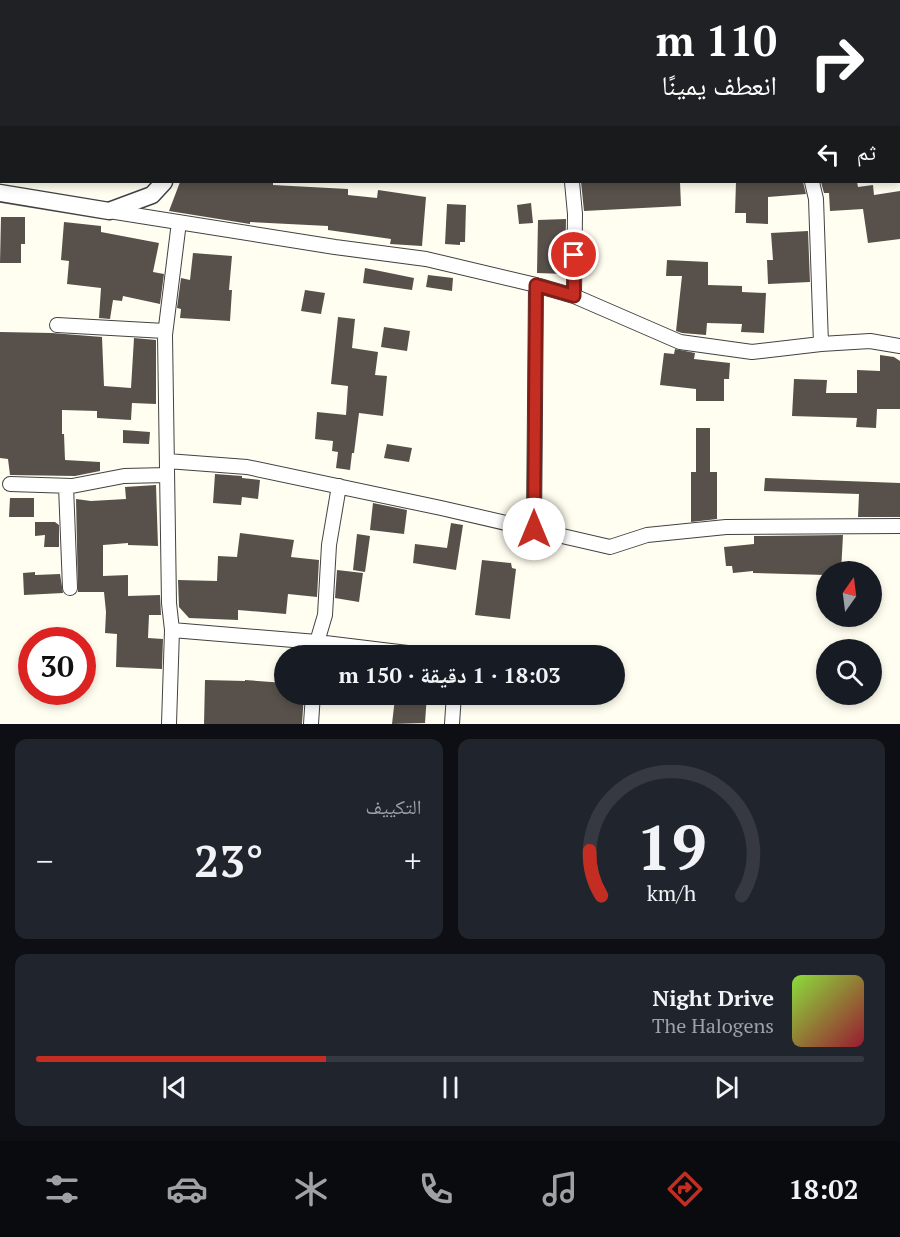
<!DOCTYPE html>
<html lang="ar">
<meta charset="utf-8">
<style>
:root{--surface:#171b24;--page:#20242c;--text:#f1f3f6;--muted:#9ea1a6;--line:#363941;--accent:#c42d22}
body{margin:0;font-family:"PT Serif","Noto Naskh Arabic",serif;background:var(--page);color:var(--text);direction:rtl;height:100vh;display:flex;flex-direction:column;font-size:22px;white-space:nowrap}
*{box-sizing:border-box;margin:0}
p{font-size:20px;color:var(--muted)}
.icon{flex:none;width:33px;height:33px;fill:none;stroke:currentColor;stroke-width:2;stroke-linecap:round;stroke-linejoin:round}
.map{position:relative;height:724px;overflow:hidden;direction:ltr}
.details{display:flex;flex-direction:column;gap:15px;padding:15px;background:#0d0f14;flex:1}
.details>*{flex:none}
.guide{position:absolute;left:0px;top:0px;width:900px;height:183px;box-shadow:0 3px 9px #0003;direction:rtl;background:#202124;color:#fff;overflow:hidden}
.needle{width:39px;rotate:14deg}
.fabs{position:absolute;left:816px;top:561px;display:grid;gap:12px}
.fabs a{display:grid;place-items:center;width:66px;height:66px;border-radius:50%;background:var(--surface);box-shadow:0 3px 9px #0003;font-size:30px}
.speed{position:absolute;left:18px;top:627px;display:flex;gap:12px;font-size:30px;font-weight:700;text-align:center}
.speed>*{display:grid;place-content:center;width:78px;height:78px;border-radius:50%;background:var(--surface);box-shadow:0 3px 9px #0003;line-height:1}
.speed .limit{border:9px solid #d22;background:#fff;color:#111}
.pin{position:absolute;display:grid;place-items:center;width:51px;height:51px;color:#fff;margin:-26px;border:3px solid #fff;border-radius:50%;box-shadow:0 2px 6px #0007}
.me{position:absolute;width:66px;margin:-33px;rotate:0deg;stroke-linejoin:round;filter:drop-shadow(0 0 4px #0008)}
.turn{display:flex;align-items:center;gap:21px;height:126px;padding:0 24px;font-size:27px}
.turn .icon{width:78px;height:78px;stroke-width:2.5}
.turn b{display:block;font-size:42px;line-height:51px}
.then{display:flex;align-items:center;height:57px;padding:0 24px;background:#0003;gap:12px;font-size:22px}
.big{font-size:45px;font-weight:700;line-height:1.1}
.details .tile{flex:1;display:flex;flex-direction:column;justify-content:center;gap:9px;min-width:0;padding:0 21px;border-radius:12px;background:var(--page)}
.details .dial{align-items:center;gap:0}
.dial svg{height:156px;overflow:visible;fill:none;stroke:var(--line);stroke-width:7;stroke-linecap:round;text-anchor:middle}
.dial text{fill:var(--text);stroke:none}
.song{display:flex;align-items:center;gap:18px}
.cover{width:72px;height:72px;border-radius:9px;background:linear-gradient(135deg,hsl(90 70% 55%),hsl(350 70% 35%))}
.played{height:6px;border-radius:3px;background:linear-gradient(90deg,var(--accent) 35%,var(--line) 35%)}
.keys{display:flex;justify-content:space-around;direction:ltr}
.heat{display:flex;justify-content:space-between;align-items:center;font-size:33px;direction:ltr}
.details .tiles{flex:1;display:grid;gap:15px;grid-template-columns:1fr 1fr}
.tile:last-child{grid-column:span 2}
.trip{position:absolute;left:274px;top:645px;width:351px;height:60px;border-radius:30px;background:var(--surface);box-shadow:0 3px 9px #0003;font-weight:700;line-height:60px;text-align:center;direction:rtl}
.menu{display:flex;height:96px;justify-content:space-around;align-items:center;background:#090b0e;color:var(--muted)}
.menu .icon{width:42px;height:42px}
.menu .selected{color:var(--accent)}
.menu b{font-size:27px;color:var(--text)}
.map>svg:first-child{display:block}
.building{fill:#58514b}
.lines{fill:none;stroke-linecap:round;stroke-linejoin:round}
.minor-casing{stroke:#424242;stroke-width:16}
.tertiary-casing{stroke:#424242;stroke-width:19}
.minor{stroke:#fff;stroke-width:14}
.tertiary{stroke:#fff;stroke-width:16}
.route-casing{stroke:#7f1d16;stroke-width:15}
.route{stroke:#c42d22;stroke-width:10}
</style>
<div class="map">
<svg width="900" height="724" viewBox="0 0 900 724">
<rect width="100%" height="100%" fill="#fffef0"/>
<path class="building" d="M180,182H273V185L348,189V195L377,198L378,190L426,197L422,246L390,244L391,239L328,230V226L250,222V224L169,211Z
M581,182H680L681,206L584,211Z
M736,182H803L806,194L768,197V224L746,223V213H735Z
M821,182H857L858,187L873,185L874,195L900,191V239L868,243L863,209L830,211L829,193H824Z
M531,203L533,223L519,224L517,205Z
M447,204L466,205L465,242H460V245L445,244Z
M1,217H25V244H21V263H0Z
M566,219L565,274L537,273L538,220Z
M64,222L101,226V232L159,243L153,272L164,274L160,304L123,296L122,301L113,300L110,319L99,318L101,288L67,284L69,261L61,260Z
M808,231L810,282L768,284L767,260H773L771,233Z
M193,253L232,256L229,290H232L230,321L180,318L181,309L177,308L181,278L190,280Z
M667,260L708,262V285L742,286V292L766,293L764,333L741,332L742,324L707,323L706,335L682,333L676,331L682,276H666Z
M365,268L414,278L412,290L363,283Z
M428,275L453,278L452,291L426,287Z
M305,290L325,293L321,314L301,311Z
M338,317L355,319L352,348L378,352L375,375L387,376L383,416L359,413L354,453H352L350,470L336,468L338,452L332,451L333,441L315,439L317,412L346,415L348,386L331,384Z
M384,327L410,331L407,351L381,347Z
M0,332L52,333L102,337L104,386L131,388L134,338L156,340V404L132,403L131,420L97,418V411L62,410V434H64L65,460L100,462V471L75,476L10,475L8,459L0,458Z
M675,349L695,353L694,359L730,363L729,379H724V401H696V389L660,385L664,353L674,354Z
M880,355L894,357L900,361V409H877L876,428L856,427L857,418L792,416L794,379L827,380L826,393H857V370L880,371Z
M696,428H710V472H717V519L691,522V472H696Z
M123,430L150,432L149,444L123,443Z
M387,444L412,448L409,462L384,458Z
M215,474L242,476V478L260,480L258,499L242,497L241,505L213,503Z
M765,478L900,483V517H858L859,494L764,491Z
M156,485L158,546L128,545V543L103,545V576L128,575V596L160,595L161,615H149L148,638L163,639L162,669L116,667L117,634L105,633L106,612L104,592H78L76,499L91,501L126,499L125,487Z
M10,498H34V517H9Z
M373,503L407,510L404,534L370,530Z
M35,522H55L59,525V547H44L45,535L35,536Z
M451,523L463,525L456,570L413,563L415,544L447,548Z
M240,533L294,540L291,557L319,560L317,597L288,594L286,614L238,610V620L189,618L179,607L178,580L217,581L218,556L237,557Z
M357,534L370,536L365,572L353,570Z
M843,535L841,572H826V575L753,573V571L733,573L732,566H726L724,547L754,544V536Z
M482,560L511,563L512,568L516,569L510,619L475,615Z
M337,570L363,573L359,602L335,598Z
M35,572V575L60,574L63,593L24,595L23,573Z
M205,680L245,681V680L285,683V694H304L302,724H204Z
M402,694H427L425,723L392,724L395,698L402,699Z"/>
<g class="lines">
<g class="minor-casing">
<path id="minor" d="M547,0V2
M770,0V2
M857,0L858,2
M898,40L900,42
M572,182L575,214L574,296
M812,182L816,199L821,344
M109,211L335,247L426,259L536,285L574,296L680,342L752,352L821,344L870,341L900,346
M57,325L165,331
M167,461L247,467L441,508L610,547L647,535L726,527L900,526
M10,484L72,486L124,476L167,475
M66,486L70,588
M534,529L536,285
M172,630L317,642L432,656
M316,656L317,642L325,615L329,545L339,486
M169,724L172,630L169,603L165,335L179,222
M311,724L313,694
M452,724L454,694"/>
</g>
<g class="tertiary-casing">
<path id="tertiary" d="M319,2L321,0
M0,193L109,211L152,195L164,182"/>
</g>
<use href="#minor" class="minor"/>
<use href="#tertiary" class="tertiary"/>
</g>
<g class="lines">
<g class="route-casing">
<path id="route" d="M534,529L536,285L574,296V255"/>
</g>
<use href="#route" class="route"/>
</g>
</svg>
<div class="fabs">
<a><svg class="needle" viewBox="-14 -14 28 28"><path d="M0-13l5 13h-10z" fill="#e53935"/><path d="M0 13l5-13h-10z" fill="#9ea1a6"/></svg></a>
<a><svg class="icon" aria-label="search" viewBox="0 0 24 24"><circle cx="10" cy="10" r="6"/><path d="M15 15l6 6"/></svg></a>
</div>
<div class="speed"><div class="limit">30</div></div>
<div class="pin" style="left:574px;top:255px;background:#d93025"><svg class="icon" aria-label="arrive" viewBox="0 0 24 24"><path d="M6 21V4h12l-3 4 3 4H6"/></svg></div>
<svg class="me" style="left:534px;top:529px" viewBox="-20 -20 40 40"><circle r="19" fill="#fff"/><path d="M0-13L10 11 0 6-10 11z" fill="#c42d22"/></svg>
<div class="trip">18:03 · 1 دقيقة · 150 m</div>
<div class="guide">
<div class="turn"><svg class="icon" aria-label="right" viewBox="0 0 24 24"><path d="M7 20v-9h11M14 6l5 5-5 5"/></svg><div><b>110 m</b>انعطف يمينًا</div></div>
<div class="then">ثم<svg class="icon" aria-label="left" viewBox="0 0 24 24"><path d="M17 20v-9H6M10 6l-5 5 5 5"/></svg></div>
</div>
</div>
<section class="details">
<div class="tiles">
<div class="tile dial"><svg viewBox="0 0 100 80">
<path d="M14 69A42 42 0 1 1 86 69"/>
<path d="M14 69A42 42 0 0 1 8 46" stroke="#c42d22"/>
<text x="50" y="56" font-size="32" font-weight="700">19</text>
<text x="50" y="72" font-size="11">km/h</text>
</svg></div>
<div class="tile"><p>التكييف</p>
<div class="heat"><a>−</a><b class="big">23°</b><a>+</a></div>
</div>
<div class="tile">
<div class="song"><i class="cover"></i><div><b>Night Drive</b><p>The Halogens</p></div></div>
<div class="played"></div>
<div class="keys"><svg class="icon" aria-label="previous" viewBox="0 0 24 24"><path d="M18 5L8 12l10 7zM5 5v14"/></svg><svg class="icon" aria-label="pause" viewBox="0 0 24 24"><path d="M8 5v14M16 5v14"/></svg><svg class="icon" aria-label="next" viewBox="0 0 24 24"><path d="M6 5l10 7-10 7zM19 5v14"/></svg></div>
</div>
</div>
</section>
<nav class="menu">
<b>18:02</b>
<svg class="icon selected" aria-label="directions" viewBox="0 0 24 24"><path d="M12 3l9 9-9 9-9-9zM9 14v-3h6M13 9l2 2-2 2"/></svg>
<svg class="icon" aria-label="music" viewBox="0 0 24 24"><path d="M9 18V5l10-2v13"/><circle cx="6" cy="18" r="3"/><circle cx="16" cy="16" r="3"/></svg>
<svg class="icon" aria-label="phone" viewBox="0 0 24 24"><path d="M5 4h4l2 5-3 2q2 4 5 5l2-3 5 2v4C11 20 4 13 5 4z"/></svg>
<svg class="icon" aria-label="climate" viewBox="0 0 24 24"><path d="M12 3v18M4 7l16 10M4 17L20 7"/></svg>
<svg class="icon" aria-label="car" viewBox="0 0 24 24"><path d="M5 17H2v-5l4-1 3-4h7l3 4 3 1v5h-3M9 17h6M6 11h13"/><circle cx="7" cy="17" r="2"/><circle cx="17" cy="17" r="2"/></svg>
<svg class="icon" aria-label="filters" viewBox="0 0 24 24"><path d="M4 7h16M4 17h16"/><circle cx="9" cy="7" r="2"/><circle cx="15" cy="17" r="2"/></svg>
</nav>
